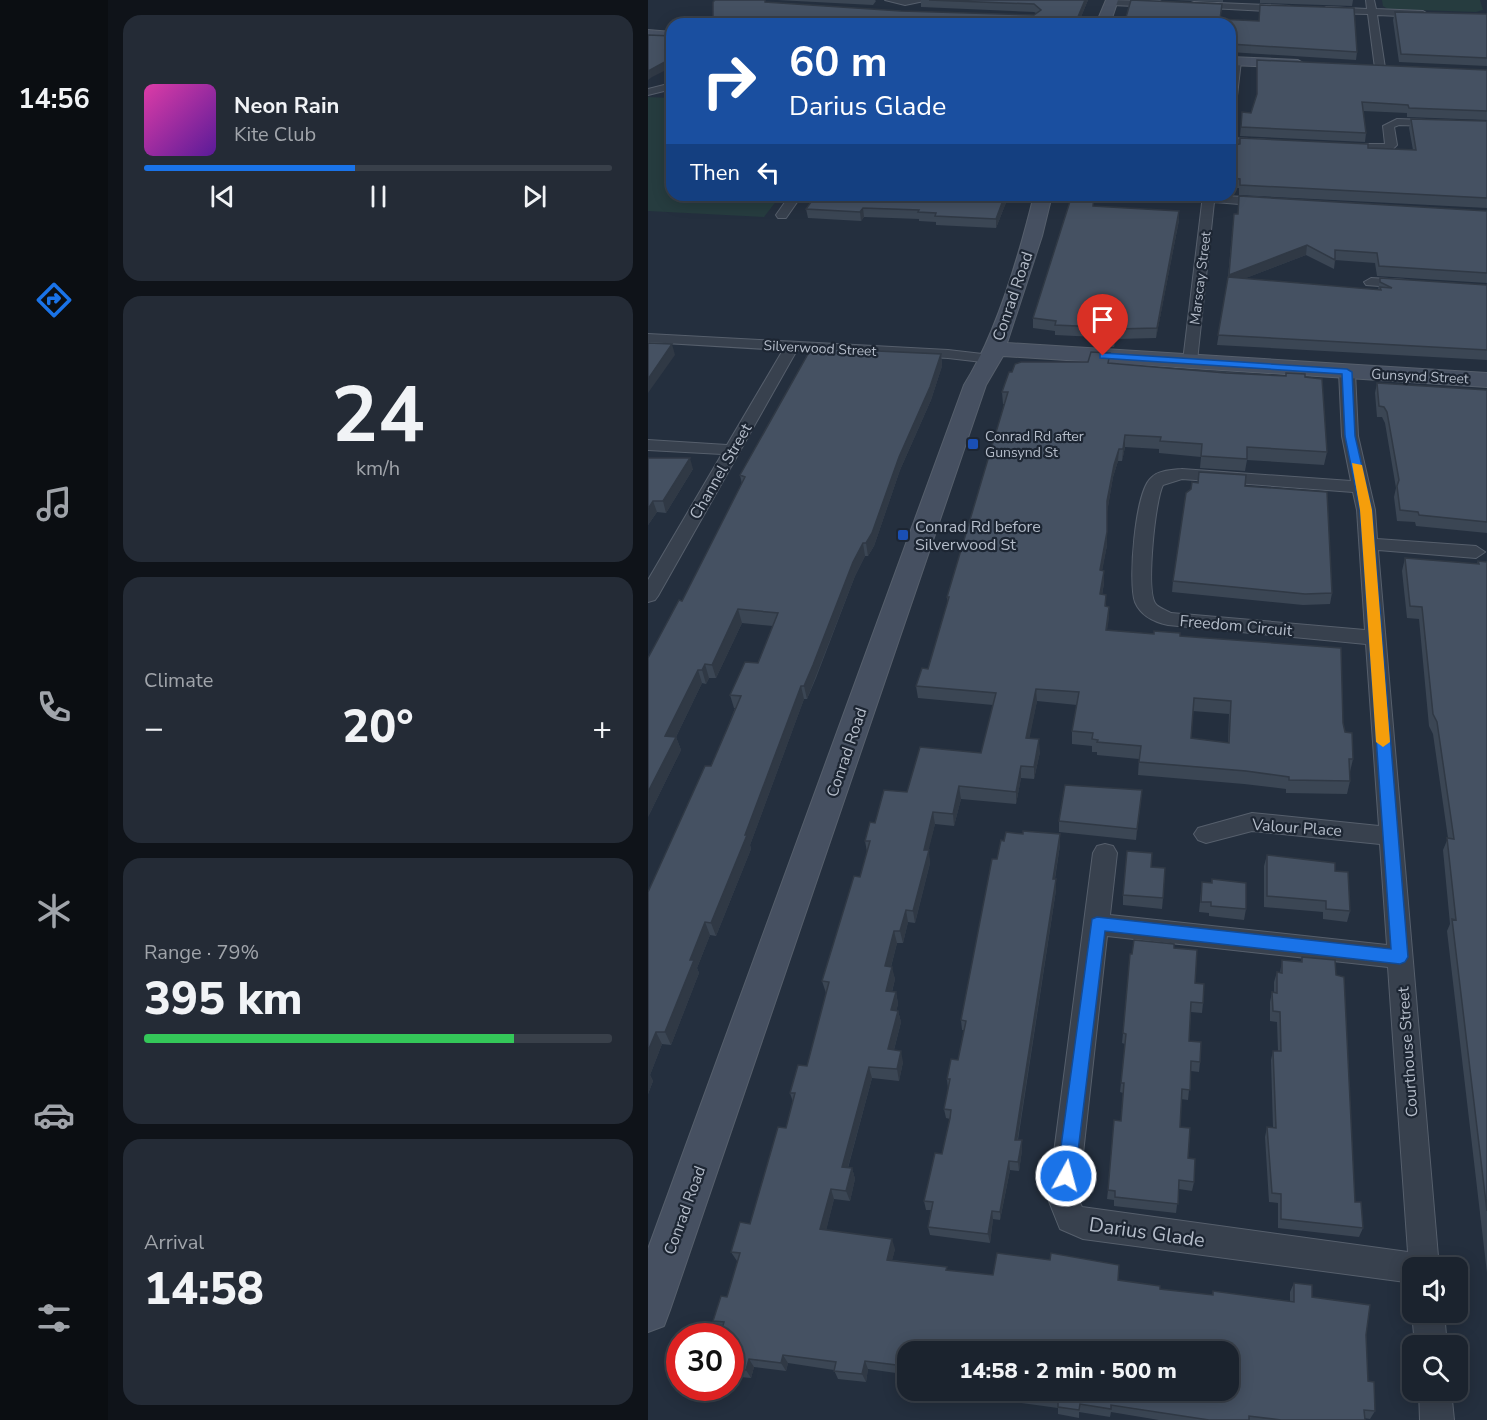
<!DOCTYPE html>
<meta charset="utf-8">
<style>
:root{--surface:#1b232e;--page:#242b36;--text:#f1f3f6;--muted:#a0a4aa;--line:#39404a;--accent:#1a73e8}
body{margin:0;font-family:"Nunito Sans",sans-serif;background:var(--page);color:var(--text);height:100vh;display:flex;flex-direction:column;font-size:22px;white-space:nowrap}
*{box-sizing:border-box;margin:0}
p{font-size:20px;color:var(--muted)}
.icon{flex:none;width:33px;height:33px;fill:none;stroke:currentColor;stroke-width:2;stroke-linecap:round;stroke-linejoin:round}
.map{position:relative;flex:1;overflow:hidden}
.drawer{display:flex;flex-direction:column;gap:15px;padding:15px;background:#0f1319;width:540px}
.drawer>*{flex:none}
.hud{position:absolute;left:18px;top:18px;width:570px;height:183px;border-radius:18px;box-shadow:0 3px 15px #0003,0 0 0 2px var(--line);background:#1a4fa0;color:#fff;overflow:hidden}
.controls{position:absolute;left:754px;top:1257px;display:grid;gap:12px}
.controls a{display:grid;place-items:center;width:66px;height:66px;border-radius:12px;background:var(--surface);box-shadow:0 3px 15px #0003,0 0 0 2px var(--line);font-size:30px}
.speed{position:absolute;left:18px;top:1323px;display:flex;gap:12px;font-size:30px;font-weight:700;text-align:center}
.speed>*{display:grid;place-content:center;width:78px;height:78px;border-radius:50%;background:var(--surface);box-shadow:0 3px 15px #0003,0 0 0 2px var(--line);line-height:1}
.speed .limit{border:9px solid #d22;background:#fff;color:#111}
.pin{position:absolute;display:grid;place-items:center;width:51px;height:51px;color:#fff;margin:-62px -26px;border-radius:50% 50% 50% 0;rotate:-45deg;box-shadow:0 0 6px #0007}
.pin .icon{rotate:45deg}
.me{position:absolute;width:66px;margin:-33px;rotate:7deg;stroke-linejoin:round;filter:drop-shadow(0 0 4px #0008)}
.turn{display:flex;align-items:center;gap:21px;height:126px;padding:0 24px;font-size:27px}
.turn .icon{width:78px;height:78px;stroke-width:2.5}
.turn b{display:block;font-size:42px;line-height:51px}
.then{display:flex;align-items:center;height:57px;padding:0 24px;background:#0003;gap:12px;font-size:22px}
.big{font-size:45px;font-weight:800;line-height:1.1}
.drawer .card{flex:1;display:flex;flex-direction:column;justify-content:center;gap:9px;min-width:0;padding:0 21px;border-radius:18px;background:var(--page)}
.drawer .dial{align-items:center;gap:0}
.dial b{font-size:78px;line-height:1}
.song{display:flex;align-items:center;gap:18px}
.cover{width:72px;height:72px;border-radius:9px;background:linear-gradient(135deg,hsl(320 70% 55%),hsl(270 70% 35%))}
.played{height:6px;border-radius:3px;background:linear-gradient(90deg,var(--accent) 45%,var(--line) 45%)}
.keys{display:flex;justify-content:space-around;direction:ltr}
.heat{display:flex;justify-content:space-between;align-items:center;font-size:33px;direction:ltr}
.charge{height:9px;border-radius:4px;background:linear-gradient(90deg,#34c759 79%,var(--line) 0)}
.trip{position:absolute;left:249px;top:1341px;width:342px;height:60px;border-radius:18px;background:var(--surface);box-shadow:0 3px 15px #0003,0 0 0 2px var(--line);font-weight:800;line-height:60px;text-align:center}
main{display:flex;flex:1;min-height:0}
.dock{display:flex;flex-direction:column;width:108px;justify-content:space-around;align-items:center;background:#0b0e12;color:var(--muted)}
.dock .icon{width:42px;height:42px}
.dock .current{color:var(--accent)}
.dock b{font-size:27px;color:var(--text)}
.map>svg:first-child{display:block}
.green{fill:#263c3f}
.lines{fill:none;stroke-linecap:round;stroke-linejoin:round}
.street-casing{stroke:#565f6c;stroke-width:2}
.secondary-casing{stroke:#565f6c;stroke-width:2}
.street{fill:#38414e;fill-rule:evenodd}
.secondary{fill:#465061;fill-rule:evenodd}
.wall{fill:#3b4654;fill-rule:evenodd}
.shaded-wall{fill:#303945}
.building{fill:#455162;stroke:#303945;stroke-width:1.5;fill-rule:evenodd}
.route{fill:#1a73e8;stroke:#114b97;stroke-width:1.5}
.slow{fill:#f59e0b}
.transit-dot{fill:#1a4fb4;stroke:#1d2633;stroke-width:2}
.labels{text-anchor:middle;stroke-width:4.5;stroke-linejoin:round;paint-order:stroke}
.far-street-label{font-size:14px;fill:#b4bcc9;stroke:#1d2633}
.far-poi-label{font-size:14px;fill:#b4bcc9;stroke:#1d2633;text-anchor:start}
.street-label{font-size:16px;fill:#b4bcc9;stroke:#1d2633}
.poi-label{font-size:16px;fill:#b4bcc9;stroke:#1d2633;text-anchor:start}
.near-street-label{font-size:20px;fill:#b4bcc9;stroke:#1d2633}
</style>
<main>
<nav class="dock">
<b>14:56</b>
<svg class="icon current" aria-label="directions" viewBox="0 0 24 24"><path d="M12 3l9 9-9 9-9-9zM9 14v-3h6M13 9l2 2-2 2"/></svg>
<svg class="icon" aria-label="music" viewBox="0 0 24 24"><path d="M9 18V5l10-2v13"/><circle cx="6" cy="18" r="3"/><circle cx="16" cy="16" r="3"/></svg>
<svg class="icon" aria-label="phone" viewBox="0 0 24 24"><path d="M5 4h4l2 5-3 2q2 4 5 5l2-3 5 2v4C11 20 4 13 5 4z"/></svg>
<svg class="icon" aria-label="climate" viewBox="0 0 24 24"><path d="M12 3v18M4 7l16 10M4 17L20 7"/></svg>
<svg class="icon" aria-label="car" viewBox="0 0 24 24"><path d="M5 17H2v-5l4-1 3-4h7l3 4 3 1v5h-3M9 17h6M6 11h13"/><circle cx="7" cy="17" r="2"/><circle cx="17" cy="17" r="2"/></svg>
<svg class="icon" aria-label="filters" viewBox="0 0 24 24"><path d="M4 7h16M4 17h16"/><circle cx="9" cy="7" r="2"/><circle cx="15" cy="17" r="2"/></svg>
</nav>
<section class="drawer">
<div class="card">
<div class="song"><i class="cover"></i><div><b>Neon Rain</b><p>Kite Club</p></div></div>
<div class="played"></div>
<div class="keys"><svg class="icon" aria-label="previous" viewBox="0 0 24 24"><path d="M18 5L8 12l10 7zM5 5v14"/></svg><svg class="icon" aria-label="pause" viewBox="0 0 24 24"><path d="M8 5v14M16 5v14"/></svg><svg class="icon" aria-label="next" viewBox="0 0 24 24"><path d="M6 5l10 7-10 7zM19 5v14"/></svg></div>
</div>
<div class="card dial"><b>24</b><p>km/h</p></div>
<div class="card"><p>Climate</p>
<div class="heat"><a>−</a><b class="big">20°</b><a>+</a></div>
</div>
<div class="card"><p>Range · 79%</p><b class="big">395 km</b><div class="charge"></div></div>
<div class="card"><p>Arrival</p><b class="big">14:58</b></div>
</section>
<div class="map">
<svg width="839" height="1420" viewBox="0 0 839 1420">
<rect width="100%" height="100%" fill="#242f3e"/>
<path class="green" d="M734,0H832L835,10L828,12L740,9L735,6Z
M0,97L24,98V195H133L116,217L0,211Z"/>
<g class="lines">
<g class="street-casing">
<path id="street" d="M237,0H281L257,5Z
M460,0L512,1L516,4L512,7L463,5L460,4Z
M718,0H726L728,9L775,11L780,14L775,17L729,15L737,68L732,71L727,68L720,14L678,13L674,10L678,7L719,9Z
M546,2L641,6L645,9L641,12L543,7V3Z
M588,58L593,61L587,113L582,116L583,61Z
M24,83V89L0,95V89Z
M749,119L839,122V128L751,125L746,127L749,145L745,149L699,150L693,147L699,144H737L735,126Z
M582,138L620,140L626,143L620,146L582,144Z
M142,195H154L138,218H130L128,215Z
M555,195L617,198L623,202L617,206L566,202L549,361L542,365L535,361Z
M723,278L758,280L765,284L758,288L718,285L716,282Z
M0,334L300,350L343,355L350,359L343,363L300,358L149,350L10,596L7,600L0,602V580L74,454L0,450V440L79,445L135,350L0,342Z
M699,367L707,372L710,436L727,510L729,539L828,546L837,552L828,558L730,550L791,1268H765V1283L435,1239L412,1229L400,1199L445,853L449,846L457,844L465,846L469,853L462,915L739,945L732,844L604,831L558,843L550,840L546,834L550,828L604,813L731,826L718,644L520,625C506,622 493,616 487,602C480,582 487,492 503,478C510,470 524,470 534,469L703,481L694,436L691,372ZM534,479L705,492L709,510L717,630L523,613C518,610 510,608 507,603C498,589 507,500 515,485ZM459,936L740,967L760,1252L434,1207L430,1199Z
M765,1310V1312H796L799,1346H767L764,1312Z
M771,1390H803L806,1420H772Z"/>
</g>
<g class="secondary-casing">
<path id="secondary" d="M458,0H470L462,24H448Z
M0,30L24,32V40L0,38Z
M582,57L650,60L657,64L650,68L582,65Z
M386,195H404L394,236L359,343L839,373V387L355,356L338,385L22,1310L16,1326L0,1332V1249L316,385C349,333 371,256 386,195Z"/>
</g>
<use href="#street" class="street"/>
<use href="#secondary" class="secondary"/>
</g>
<path class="wall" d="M129,0H227L228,1L225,5Z
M273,0H440L430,24L117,2L253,11L386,15L388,13L386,12L273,7Z
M525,0H575V2Z
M612,0H705L704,6L612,3Z
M747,12L839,14V66L751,62L745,20Z
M572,19L709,52L708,60L582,52V24Z
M609,60L839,70V120L759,117V113L715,111L718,133L717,142L592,136L594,112L603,113L609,97Z
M763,119L839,121V208L591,195V188H584L585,180H582V146L720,148L765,150L761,128Z
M168,195H361L348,228L288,225V222L271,221V219L216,217L213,221L160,218L158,209Z
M446,206L531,220L508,338L468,339L466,347L448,346V337L407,335V331L385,328V318Z
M839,211V283L729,276L727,263L687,260L686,269L658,255L595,279L730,290L732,278L839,285V360L569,345L580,277L586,214Z
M293,354L294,366L283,400L252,470L226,546L220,556H217L207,576L168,678L159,699H156L102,845L103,849L68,936L62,935L49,968L51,973L23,1045L14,1044L2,1075L5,1081L0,1094V892L63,766L79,729L87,708H86L82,695L110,663L125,626L94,623L68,678H61L58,684L54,683L28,737L33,750L0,817L34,601L94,484L92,475Z
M462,364L657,377L679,452L676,465L599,460L597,471L552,468L553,457L511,453V449L477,447L474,461H470L465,477L459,512V545L454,570L456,571V583L454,595H458V606L461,607L459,630L532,636L695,723L705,759L702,772V781L699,794L638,793V789L596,784L490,775L491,759L449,755V752H444V746L424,744V731L429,705L389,701L381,738L392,752L386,779L373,778L368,804L313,799L306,826L287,824L280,850L282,863L267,923L260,922L255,943H249L243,967L247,979L244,992H248L250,1004L248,1011H250L253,1022L246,1050L255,1062L251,1081L224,1078L200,1168H204L207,1179L202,1201L186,1199L178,1230L247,1249L244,1260L299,1267V1270L345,1275L470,1280L512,1289L564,1295L565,1291L642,1301V1292L646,1283L664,1297L718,1335L720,1381L727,1411L722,1419L716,1418L717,1420H511L463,1412L462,1417L431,1412V1418L410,1414V1408L338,1398L337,1390H580L260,1352V1389L256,1388L253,1380L255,1374L220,1369L218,1382L190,1379L186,1370L140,1363L138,1371L106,1367L103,1378L82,1376V1336L74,1330L71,1329L65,1321L79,1297L90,1261H89L83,1252L102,1224L138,1128L145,1102L142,1093L159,1066L178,993L174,981L212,877L219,852L217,841L227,823L259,792L333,753L345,705L270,698L268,686L280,669L300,603L299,597L357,404H355L354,392L364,372ZM545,711L581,714L580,743L543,738Z
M729,383L839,390V533L768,526L767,522L749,521L746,497L748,488L737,423L734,417H729L727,393Z
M0,458L45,469L18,513L9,512L0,525Z
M757,558L829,564L830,561L839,562V1273L799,931L802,924L795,850L800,838L785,734L781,726L771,619L759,618L754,571Z
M525,581L684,593L682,604L655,605L524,592Z
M494,790L488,840L411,832V821Z
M412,845L407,879H408V890L370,1140L374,1150L371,1171L362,1170L352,1220L345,1219L342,1243L282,1235L280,1227L283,1210H278L276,1201L294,1154L302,1119L298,1118L296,1109L300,1089L299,1079L310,1060L316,1030H314L313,1020L349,859Z
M619,855L702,911L699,922L675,919V912L616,907V866Z
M503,867L515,898L514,909L475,905V895Z
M564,879L598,909L596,920L561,916V913L551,912L554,882L563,883Z
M526,948L547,983L555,1003L554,1013L543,1012L541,1041L552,1062L551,1072L543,1071L540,1100L533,1099L532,1127L546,1182L544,1191L531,1189L528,1213L466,1206V1200L459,1199L460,1190L473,1121L475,1093L472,1092L477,1044L474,1043L475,1033L484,954Z
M654,957L707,1202L715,1228L711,1237L630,1228V1203L621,1202L617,1137L619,1127L625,1128L623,1060L625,1051H630L629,1022L622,1021V1002L624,992H626V982L629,972L632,973L634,960L653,961Z
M270,1390H287V1393Z"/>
<path class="shaded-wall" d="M437,0H440L430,24H427Z
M109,18L110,24H96Z
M24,58V67L4,77L0,80V71Z
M357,195H361L348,228V219Z
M215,208L216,217L213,221L212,212Z
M531,211V220L508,338L509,328Z
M659,245L658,255L580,285L581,275Z
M468,329V339L466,347V337Z
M24,344L27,355L0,393V379Z
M293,354L294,366L283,400L252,470L226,546L220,556L218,543L251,457Z
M477,435V447L474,461L475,449Z
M471,449L470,461L465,477L459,513V501L466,465Z
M42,458L45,469L18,513L15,501Z
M5,501L9,512L0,525V509Z
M459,532V545L452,583V570Z
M215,543L217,556L207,576L159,699L156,686L205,562Z
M456,571V583L452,607V594Z
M461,607V619L457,642L458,630Z
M90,609L94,623L68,678L64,665Z
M57,664L61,678L58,684L54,670Z
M50,670L54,683L28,737L33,750L0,817V792L17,736Z
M153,686L156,699L102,845L103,849L68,936L63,923Z
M388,689L389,701L379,751L378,738Z
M391,739L392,752L386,779V767Z
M373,766V778L368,804V792Z
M311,786L313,799L306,826L305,814Z
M494,790L493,801L488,840L489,829Z
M285,812L287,824L279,857L281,850L282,863L267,923L265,911L276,850Z
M412,834V845L405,890V879Z
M408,879V890L368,1149L367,1140Z
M258,910L260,922L255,943L252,931Z
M57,922L62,935L49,968L51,973L23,1045L17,1032L42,960Z
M246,931L249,943L240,978L237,966Z
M244,967L247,979L241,1003L238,991Z
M248,992L250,1004L246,1022L243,1010Z
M250,1011L253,1022L243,1061L240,1049Z
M8,1032L14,1044L2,1075L5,1081L0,1094V1051Z
M253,1051L255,1062L251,1081L249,1069Z
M221,1067L224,1078L197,1178L194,1167Z
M374,1140V1150L371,1171L370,1162Z
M361,1161L362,1170L352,1220V1212Z
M204,1168L207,1179L202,1201L198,1191Z
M183,1189L186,1199L176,1239L172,1229Z
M344,1211L345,1219L342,1243L340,1234Z
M244,1239L247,1249L242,1269L239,1260Z
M135,1355L140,1363L138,1371L133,1363Z
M101,1359L106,1367L103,1378L98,1370Z
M217,1361L220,1369L218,1382L214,1374Z"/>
<path class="building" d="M67,0H117V2L253,11L386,15L393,10L386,4L281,0H437L427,24H103L109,18L96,24H65V2Z
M483,0L574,4L572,19L611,21L612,5L706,8L709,52L582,44V24H476Z
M747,12L839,14V58L753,54Z
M0,35L24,36V58L0,71Z
M609,60L839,70V111L761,108L760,105L714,102L718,133L593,127L594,112L603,113L609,94Z
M763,119L839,121V198L592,185V179L585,178L586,171H582V146L592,144V138L720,144V148L768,150Z
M168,195H357L348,219L287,216L288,213L270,212L271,210L215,208L212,212L158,209Z
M424,195H446L445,206L531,211L509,328L468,329L466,337L448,336L451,327L407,325L408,321L385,318Z
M591,196L839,211V273L731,266L729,253L687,250V260L659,245L581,275L586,214H590Z
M580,277L733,290L732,287L744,288L732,282V278L839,285V350L570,335Z
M0,343L24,344L0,379Z
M165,348L293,354L282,387L251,457L224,533L218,543H215L205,562L165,665L156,686H153L97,835H99L63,923L57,922L42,960H46L17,1032H8L0,1051V892L57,766H63L79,729L93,696L82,695L97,662L110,663L130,613L90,609L64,665L57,664L54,670H50L17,736L28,737L0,792V658L31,600L34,601L97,477L92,475L160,354Z
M443,352L462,353L460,363L578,373L638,376V373L657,374V377L674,379L679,452L599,447V459L553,456L554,444L512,441L513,437L477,435L475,449H471L466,465L459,501V532L452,570L456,571L452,594L458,595L457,606L461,607L458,630L506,634V631L532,633V636L693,648L695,723L697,732L704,733L705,759H701L702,781L641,780V777L598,771L491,762L493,746L449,742L450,740L444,739L445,733L424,731L431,692L388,689L378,738L391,739L386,767L373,766L368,792L311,786L305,814L285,812L276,850H281L265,911L258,910L252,931H246L237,966L244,967L238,991L248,992L243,1010L250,1011L240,1049L253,1051L249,1069L221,1067L194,1167L204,1168L198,1191L183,1189L172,1229L244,1239L239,1260L299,1267L298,1270L345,1275L349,1253L402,1260L403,1253L471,1265L470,1280L512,1286V1289L565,1295V1291L646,1302V1283L664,1285V1297L722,1305L718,1335L720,1381L726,1382L727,1411L716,1410L717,1420H633L601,1416V1420H561L463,1405V1409L432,1404L431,1410L410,1407V1400L342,1390H580V1352H260V1381L253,1380L256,1366L217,1361L214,1374L186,1371L188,1362L135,1355L133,1363L101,1359L98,1370L82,1368V1336H72L76,1322L65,1321L73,1296L79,1297L92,1253L83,1252L92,1222L102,1224L130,1127L138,1128L147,1093H142L150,1065L159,1066L181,982L174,981L206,876L212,877L222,841H217L222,822L227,823L236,790L259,792L272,747L333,753L348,693L268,686L274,668L280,669L301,597H299L360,392H354L361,372H364L367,364L373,362H440ZM546,698L583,701L581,743L543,738Z
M729,383L839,390V522L771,515L770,512L752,510L749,486L751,480L739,412L736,407L731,406Z
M0,458H42L15,501H5L0,509Z
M551,472L598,475L597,486L679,492L684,593L657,594L525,581L538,493L543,489L544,482L550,483Z
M757,558L831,564L830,561L839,562V1211L804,919L808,920L799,838L806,839L789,722L785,714L774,607L762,606Z
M417,785L494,790L489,829L411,821Z
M375,831L412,834L405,879H408L367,1140H374L370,1162L361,1161L352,1212L344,1211L340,1234L280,1227L285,1202L276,1201L287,1153L294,1154L302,1118L303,1110L296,1109L302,1079H299L303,1059L310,1060L318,1021L313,1020L344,859H349L353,840L356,841L358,832L375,834Z
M479,851L504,853L503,867L517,868L515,898L475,895Z
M619,855L687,863V871L700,872L702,911L678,909V901L619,896Z
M564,879L598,883V909L563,906V902H553L554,882L564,883Z
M486,940L526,944V948L549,950L547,983L556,984L555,1003L543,1002L541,1041L553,1042L552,1062L543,1061L542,1090L534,1089L532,1127L542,1128L540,1158L547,1159L546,1182L531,1180L530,1204L467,1197V1191L460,1190L466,1120L473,1121L476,1083H473L478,1034L475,1033L482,954H484Z
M654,957L687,960L688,975L696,977L707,1202H713L715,1228L633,1219V1194L624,1193L619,1127L628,1128L625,1051H633L632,1012L625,1011L624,992L629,993V972L634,973V960L654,962Z"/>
<path class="route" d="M455,353L699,369L704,372L707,436L724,510L760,957L757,962L752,964L457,931L427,1176L425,1183L418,1185L411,1183L409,1176L444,919L449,917L743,949L712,510L697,436L694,374L452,358V354Z"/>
<path class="slow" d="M704,463L714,465L724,510L742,742L735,747L728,742L712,510Z"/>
<g class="transit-dot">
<rect x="319" y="438" width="12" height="12" rx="3"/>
<rect x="249" y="529" width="12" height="12" rx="3"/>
</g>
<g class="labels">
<g class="far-street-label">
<text transform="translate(552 278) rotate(-83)" y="5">Marscay Street</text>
<text transform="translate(172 348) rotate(3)" y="5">Silverwood Street</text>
<text transform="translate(772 376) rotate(3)" y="5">Gunsynd Street</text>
</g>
<g class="far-poi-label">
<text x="337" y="441">Conrad Rd after<tspan x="337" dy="16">Gunsynd St</tspan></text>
</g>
<g class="street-label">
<text transform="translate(364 296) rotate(-71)" y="6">Conrad Road</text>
<text transform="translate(72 471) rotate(-60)" y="6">Channel Street</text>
<text transform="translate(588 625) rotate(5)" y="6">Freedom Circuit</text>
<text transform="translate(198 752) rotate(-71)" y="6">Conrad Road</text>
<text transform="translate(649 827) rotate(4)" y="6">Valour Place</text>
<text transform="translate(759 1052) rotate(-94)" y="6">Courthouse Street</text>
<text transform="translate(36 1210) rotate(-70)" y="6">Conrad Road</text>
</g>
<g class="poi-label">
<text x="267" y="532">Conrad Rd before<tspan x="267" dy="18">Silverwood St</tspan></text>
</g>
<g class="near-street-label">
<text transform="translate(499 1232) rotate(8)" y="7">Darius Glade</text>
</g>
</g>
</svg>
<div class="controls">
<a><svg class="icon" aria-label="sound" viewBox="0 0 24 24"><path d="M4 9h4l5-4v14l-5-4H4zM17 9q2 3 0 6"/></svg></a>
<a><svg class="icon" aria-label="search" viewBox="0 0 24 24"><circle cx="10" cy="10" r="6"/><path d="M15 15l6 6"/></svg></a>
</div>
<div class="speed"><div class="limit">30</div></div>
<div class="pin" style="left:455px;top:356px;background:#d93025"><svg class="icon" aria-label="arrive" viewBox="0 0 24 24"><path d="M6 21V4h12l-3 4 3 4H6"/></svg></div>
<svg class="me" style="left:418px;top:1176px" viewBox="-20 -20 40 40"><circle r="17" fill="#1a73e8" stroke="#fff" stroke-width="3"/><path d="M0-11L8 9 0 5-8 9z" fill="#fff"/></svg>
<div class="trip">14:58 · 2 min · 500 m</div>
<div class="hud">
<div class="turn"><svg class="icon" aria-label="right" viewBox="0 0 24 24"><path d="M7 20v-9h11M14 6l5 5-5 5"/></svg><div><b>60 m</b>Darius Glade</div></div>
<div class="then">Then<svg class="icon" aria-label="left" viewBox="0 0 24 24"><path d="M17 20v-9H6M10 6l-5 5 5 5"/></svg></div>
</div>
</div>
</main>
